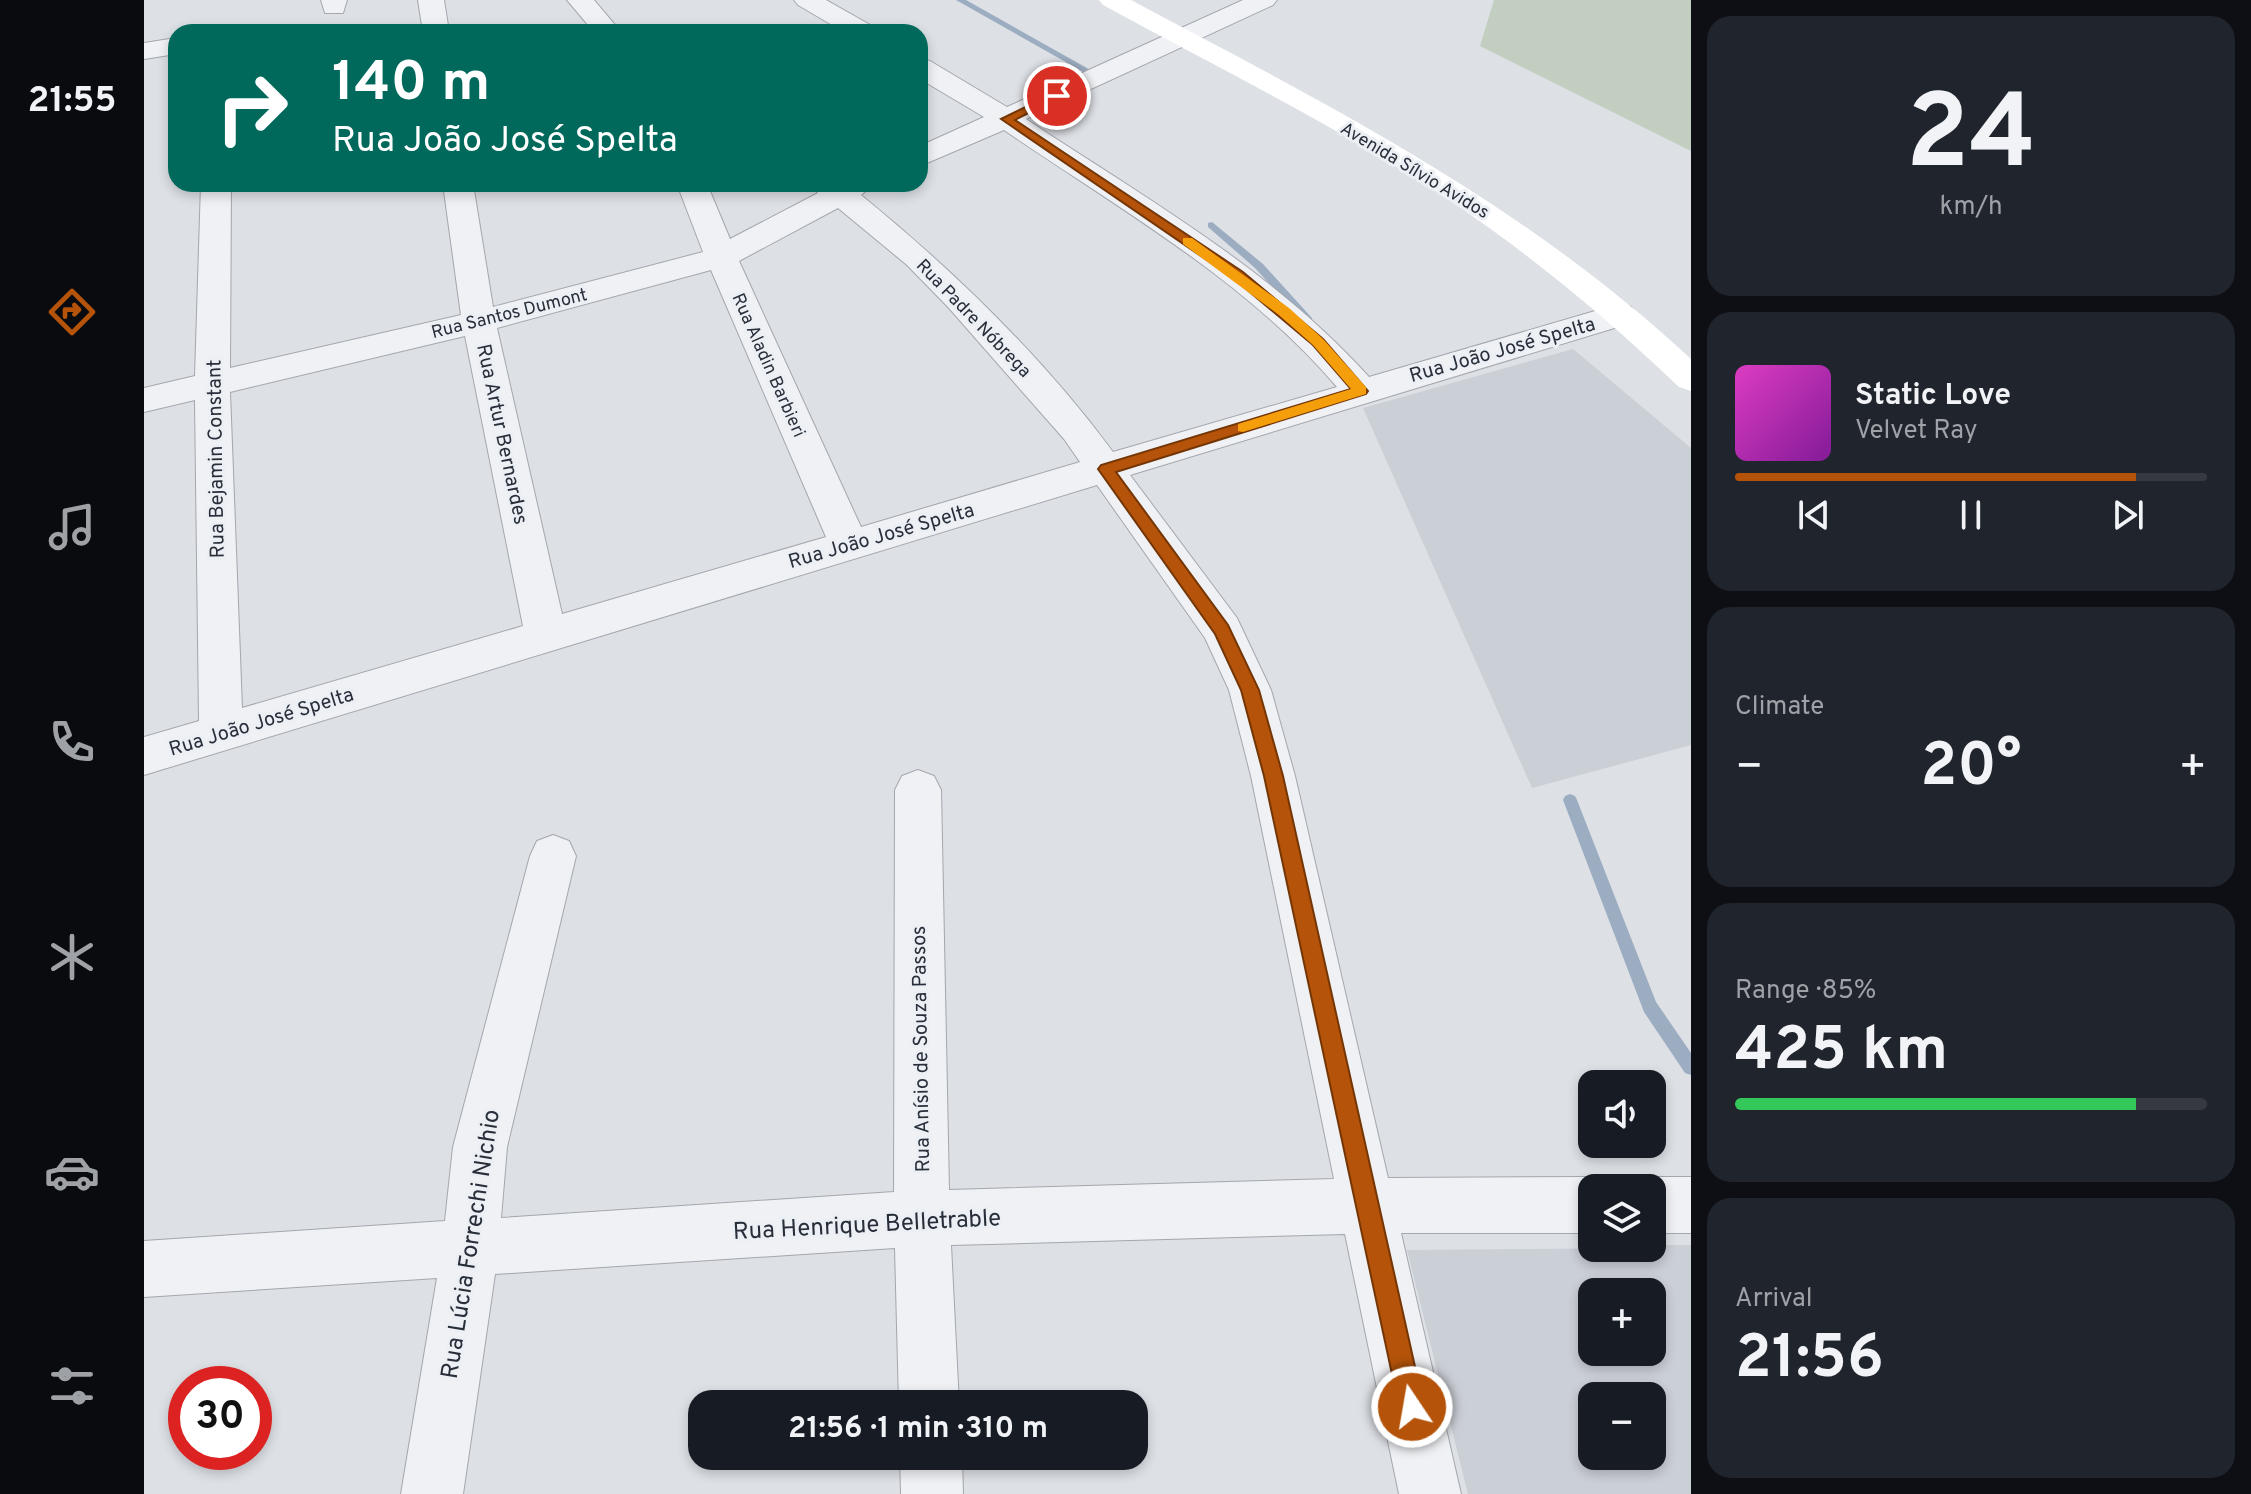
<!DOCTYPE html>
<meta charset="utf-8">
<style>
:root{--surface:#171b24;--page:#20242c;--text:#f1f3f6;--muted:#9ea1a6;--line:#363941;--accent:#b45309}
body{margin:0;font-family:Overpass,sans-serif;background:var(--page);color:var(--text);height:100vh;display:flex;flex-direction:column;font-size:30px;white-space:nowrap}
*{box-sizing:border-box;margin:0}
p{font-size:26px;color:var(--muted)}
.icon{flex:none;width:44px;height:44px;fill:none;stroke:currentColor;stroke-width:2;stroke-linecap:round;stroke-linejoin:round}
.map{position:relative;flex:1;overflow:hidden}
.panel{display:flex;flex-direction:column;gap:16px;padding:16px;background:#0d0f14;width:560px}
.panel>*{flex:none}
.banner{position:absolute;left:24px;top:24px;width:760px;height:168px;border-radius:24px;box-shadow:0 4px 12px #0003;background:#00695c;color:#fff;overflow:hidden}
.controls{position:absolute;left:1434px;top:1070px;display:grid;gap:16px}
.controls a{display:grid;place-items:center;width:88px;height:88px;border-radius:16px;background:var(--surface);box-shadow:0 4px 12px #0003;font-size:40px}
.speed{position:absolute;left:24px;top:1366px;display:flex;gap:16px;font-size:40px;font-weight:700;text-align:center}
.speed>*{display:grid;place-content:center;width:104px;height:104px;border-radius:50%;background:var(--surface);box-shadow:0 4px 12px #0003;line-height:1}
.speed .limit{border:12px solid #d22;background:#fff;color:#111}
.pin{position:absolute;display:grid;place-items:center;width:68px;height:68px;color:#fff;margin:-34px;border:4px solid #fff;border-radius:50%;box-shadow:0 2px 8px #0007}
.me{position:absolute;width:88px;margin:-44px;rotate:348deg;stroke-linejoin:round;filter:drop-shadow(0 0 6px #0008)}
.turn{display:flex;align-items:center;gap:28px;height:168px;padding:0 32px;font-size:36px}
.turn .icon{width:104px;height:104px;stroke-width:2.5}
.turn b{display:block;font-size:56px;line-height:68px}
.big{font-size:60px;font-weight:700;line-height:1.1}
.panel .card{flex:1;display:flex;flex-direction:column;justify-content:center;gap:12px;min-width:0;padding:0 28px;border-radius:24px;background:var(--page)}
.panel .dial{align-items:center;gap:0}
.dial b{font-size:104px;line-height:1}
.song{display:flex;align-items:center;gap:24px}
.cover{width:96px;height:96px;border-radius:12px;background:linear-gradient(135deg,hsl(310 70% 55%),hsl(290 70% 35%))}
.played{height:8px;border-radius:4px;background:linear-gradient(90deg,var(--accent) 85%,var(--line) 85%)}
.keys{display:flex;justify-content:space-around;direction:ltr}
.heat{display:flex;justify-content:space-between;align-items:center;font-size:44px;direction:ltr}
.charge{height:12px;border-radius:6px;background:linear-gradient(90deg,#34c759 85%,var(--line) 0)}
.trip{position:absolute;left:544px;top:1390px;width:460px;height:80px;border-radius:24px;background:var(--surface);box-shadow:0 4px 12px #0003;font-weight:700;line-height:80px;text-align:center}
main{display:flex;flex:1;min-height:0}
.tab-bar{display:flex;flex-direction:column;width:144px;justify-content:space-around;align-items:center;background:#090b0e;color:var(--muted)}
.tab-bar .icon{width:56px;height:56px}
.tab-bar .current{color:var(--accent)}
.tab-bar b{font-size:36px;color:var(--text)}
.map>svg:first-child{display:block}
.built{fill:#cbcfd6;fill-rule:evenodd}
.green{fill:#c2cebf}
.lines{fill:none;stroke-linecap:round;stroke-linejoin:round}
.stream{fill:#9cadc1;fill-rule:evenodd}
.minor-casing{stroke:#a3a7ae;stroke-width:2}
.path{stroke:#bbbec4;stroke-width:3;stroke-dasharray:4 4;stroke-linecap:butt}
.minor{fill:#eff1f4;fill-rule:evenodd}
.secondary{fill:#fff;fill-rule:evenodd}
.route{fill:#b45309;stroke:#753606;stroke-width:2}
.slow{fill:#f59e0b}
.labels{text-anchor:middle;stroke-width:6;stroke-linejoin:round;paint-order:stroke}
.far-street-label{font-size:18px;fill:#282e3a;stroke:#eceff3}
.street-label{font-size:20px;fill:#282e3a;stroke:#eceff3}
.near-street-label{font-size:24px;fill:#282e3a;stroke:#eceff3}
</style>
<main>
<nav class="tab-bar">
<b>21:55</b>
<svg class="icon current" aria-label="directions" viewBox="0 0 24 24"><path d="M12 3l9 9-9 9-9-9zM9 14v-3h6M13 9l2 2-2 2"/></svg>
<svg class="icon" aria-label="music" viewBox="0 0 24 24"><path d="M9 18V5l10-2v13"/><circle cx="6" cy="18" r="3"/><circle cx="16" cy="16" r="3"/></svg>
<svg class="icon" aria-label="phone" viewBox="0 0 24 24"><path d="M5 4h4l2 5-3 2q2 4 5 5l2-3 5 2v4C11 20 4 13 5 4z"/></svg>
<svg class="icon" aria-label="climate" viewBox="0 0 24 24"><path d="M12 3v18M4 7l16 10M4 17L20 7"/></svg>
<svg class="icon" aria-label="car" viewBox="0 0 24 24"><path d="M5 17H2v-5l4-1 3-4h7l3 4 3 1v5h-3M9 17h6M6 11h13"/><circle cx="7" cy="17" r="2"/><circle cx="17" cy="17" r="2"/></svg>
<svg class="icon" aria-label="filters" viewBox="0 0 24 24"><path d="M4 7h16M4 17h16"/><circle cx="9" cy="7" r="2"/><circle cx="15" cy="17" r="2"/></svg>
</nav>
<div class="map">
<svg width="1547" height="1494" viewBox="0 0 1547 1494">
<rect width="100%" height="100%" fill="#dde0e5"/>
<path class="built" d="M1429,349L1547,448V745L1388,788L1219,408Z
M1508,1245H1547V1494H1324L1263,1250L1508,1248ZM1448,1292H1508V1352H1448ZM1448,1396H1508V1456H1448Z"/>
<path class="green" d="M1350,0H1547V151L1336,46Z"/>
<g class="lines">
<path class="stream" d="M812,0H822L950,72L943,74Z
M1068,222L1119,264L1168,318V322H1160L1111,268L1064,227V223Z
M1426,794L1431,796L1433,800L1512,1002L1547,1053V1075L1541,1073L1500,1012L1419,800L1421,796Z"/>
<g class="minor-casing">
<path id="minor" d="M177,0H203L199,13H181Z
M274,0H300L305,32H279Z
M423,0H450L477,32H450Z
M650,0H682L728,26L732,32H700L654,5Z
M1099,0H1133L1129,5L882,119C1001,198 1129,270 1225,377L1475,304L1487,307L1492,315L1487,323L986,475L1093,618L1127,690L1151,776L1244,1178L1448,1177L1469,1188H1448V1233H1257L1317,1494H1255L1201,1234L807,1245L815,1404H755L751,1248L351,1274L319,1494H257L293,1278L0,1297V1241L301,1221L309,1147L386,856L393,841L409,835L425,841L432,856L363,1147L357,1218L750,1192L751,790L758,776L774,770L790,776L797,790L805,1190L1190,1179L1107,776L1085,690L1061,638L953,485L0,775V737L55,721L51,400L0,412V388L51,376L57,184H87L86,368L317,315L299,184H329L349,307L559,252L533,184H563L586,239L674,193L665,184H730L717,195C809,270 898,356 969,452L1193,387C1102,280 974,208 860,130L776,166V146L840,117L776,79V59L786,61L863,107ZM694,208L763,265L804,307L920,439L936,462L717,527L595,261ZM567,270L682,537L418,614L353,328ZM321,336L379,626L98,708L86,392Z
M32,38V54L0,59V43Z
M1508,1177H1547V1233H1508V1188H1487Z
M756,1456H818L819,1494H757Z"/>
</g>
<path class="path" d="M137,32L163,27"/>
<use href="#minor" class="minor"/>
<path class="secondary" d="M955,0H987C1188,107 1378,202 1547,359V391L1535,387C1466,321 1393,260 1314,206C1201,130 1078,70 959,5Z"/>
</g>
<path class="route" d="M908,94L918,96L871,120L1099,272L1179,339L1224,391L1222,394L972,472L1084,625L1115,690L1139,776L1280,1407L1277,1416L1268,1420L1259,1416L1255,1407L1120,776L1097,690L1071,634L954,469L957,465L1207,389L1169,345L1089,278L857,119Z"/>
<path class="slow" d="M1039,238H1048L1145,308L1179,339L1222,387V394L1099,432L1094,431V424L1207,389L1169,345L1135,315L1039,244Z"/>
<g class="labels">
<g class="far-street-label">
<text transform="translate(1271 170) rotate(31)" y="6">Avenida Sílvio Avidos</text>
<text transform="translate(365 313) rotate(-14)" y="6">Rua Santos Dumont</text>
<text transform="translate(830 318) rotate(46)" y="6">Rua Padre Nóbrega</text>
<text transform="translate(625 365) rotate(66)" y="6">Rua Aladin Barbieri</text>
</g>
<g class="street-label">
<text transform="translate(1358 349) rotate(-16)" y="7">Rua João José Spelta</text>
<text transform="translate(359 434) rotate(78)" y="7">Rua Artur Bernardes</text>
<text transform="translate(71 459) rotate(-91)" y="7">Rua Bejamin Constant</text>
<text transform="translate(737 535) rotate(-16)" y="7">Rua João José Spelta</text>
<text transform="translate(117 721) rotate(-17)" y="7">Rua João José Spelta</text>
<text transform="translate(776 1049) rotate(-91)" y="7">Rua Anísio de Souza Passos</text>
</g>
<g class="near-street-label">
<text transform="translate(723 1224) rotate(-3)" y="8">Rua Henrique Belletrable</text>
<text transform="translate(326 1244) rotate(-81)" y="8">Rua Lúcia Forrechi Nichio</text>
</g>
</g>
</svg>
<div class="controls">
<a><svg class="icon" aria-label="sound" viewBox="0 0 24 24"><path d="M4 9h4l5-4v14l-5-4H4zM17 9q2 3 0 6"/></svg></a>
<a><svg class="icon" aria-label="layers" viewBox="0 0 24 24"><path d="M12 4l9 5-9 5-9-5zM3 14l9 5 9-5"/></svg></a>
<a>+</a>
<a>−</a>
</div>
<div class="speed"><div class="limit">30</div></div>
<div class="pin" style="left:913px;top:96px;background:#d93025"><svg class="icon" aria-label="arrive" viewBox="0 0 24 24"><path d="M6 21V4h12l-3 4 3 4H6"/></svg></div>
<svg class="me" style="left:1268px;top:1407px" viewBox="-20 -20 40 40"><circle r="17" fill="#b45309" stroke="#fff" stroke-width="3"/><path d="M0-11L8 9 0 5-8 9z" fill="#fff"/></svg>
<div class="trip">21:56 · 1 min · 310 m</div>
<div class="banner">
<div class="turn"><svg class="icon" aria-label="right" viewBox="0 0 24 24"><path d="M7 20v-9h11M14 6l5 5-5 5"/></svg><div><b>140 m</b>Rua João José Spelta</div></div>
</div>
</div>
<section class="panel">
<div class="card dial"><b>24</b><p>km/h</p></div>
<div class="card">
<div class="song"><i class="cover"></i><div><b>Static Love</b><p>Velvet Ray</p></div></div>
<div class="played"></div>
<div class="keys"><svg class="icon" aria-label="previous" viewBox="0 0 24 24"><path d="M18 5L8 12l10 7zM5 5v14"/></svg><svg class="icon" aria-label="pause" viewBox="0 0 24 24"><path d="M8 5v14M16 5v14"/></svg><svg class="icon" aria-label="next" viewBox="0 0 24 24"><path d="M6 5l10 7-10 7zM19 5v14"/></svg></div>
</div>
<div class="card"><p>Climate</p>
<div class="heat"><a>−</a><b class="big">20°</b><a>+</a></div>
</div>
<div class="card"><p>Range · 85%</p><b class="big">425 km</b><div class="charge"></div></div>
<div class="card"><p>Arrival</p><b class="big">21:56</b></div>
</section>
</main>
